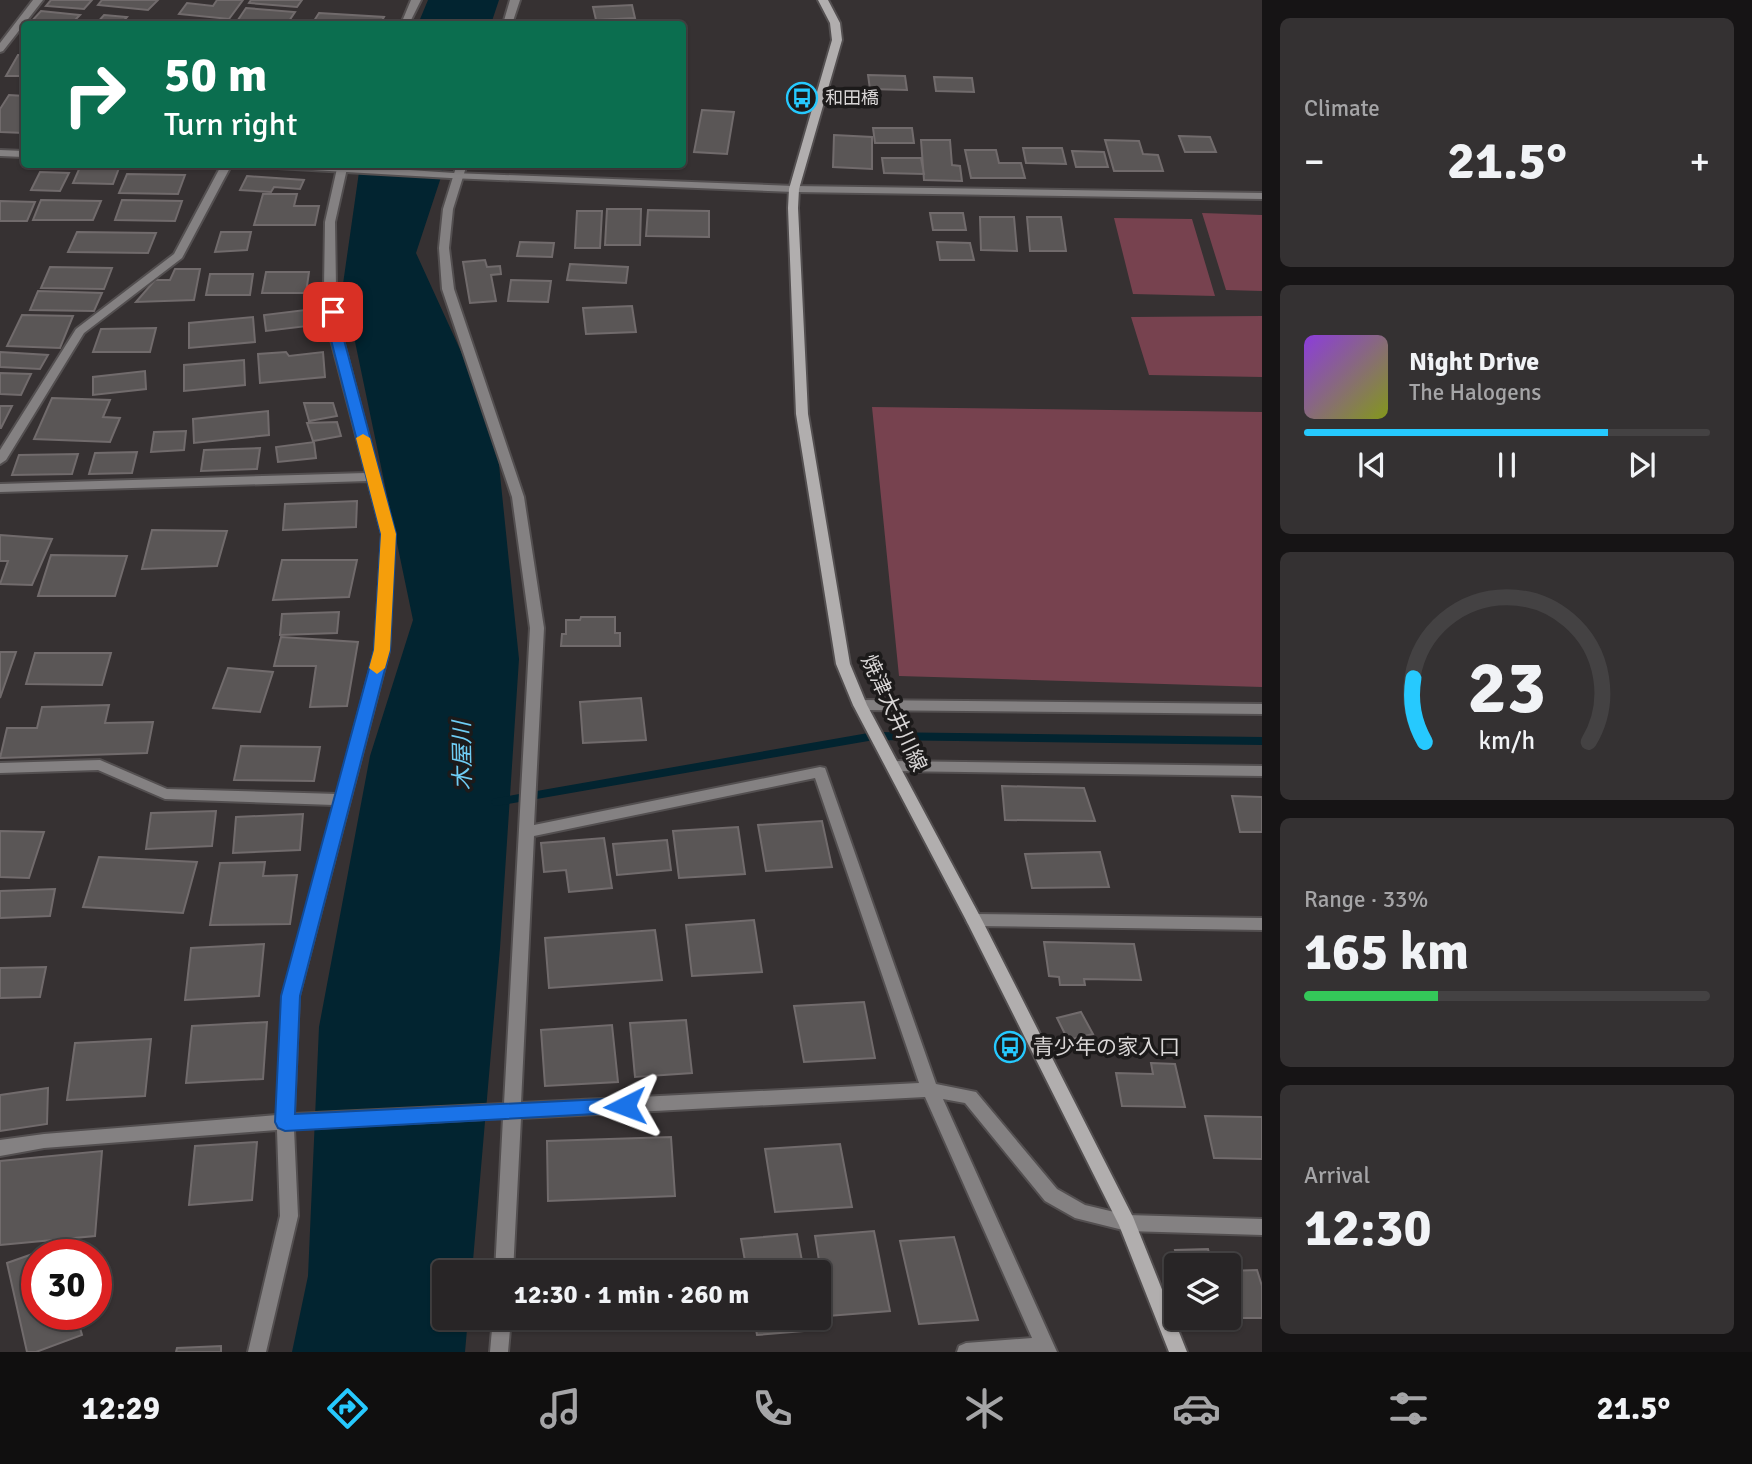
<!DOCTYPE html>
<meta charset="utf-8">
<style>
:root{--surface:#282526;--page:#343132;--text:#f1f3f6;--muted:#a5a5a7;--line:#444243;--accent:#26c9fe}
body{margin:0;font-family:Signika,"Noto Sans JP",sans-serif;background:var(--page);color:var(--text);height:100vh;display:flex;flex-direction:column;font-size:26px;white-space:nowrap}
*{box-sizing:border-box;margin:0}
p{font-size:23px;color:var(--muted)}
.icon{flex:none;width:38px;height:38px;fill:none;stroke:currentColor;stroke-width:2;stroke-linecap:round;stroke-linejoin:round}
.map{position:relative;flex:1;overflow:hidden}
.details{display:flex;flex-direction:column;gap:18px;padding:18px;background:#161415;width:490px}
.details>*{flex:none}
.top-card{position:absolute;left:21px;top:21px;width:665px;height:147px;border-radius:7px;box-shadow:0 2px 5px #0004,0 0 0 2px var(--line);background:#0b6e4f;color:#fff;overflow:hidden}
.tools{position:absolute;left:1164px;top:1253px;display:grid;gap:14px}
.tools a{display:grid;place-items:center;width:77px;height:77px;border-radius:7px;background:var(--surface);box-shadow:0 2px 5px #0004,0 0 0 2px var(--line);font-size:35px}
.speed{position:absolute;left:21px;top:1239px;display:flex;gap:14px;font-size:35px;font-weight:700;text-align:center}
.speed>*{display:grid;place-content:center;width:91px;height:91px;border-radius:50%;background:var(--surface);box-shadow:0 2px 5px #0004,0 0 0 2px var(--line);line-height:1}
.speed .limit{border:10px solid #d22;background:#fff;color:#111}
.pin{position:absolute;display:grid;place-items:center;width:60px;height:60px;color:#fff;margin:-30px;border-radius:14px;box-shadow:0 4px 10px #0006}
.me{position:absolute;width:77px;margin:-38px;rotate:267deg;stroke-linejoin:round;filter:drop-shadow(0 0 5px #0008)}
.turn{display:flex;align-items:center;gap:24px;height:147px;padding:0 28px;font-size:32px}
.turn .icon{width:91px;height:91px;stroke-width:2.5}
.turn b{display:block;font-size:49px;line-height:60px}
.big{font-size:52px;font-weight:700;line-height:1.1}
.details .tile{flex:1;display:flex;flex-direction:column;justify-content:center;gap:10px;min-width:0;padding:0 24px;border-radius:10px;background:var(--page)}
.details .dial{align-items:center;gap:0}
.dial svg{height:182px;overflow:visible;fill:none;stroke:var(--line);stroke-width:7;stroke-linecap:round;text-anchor:middle}
.dial text{fill:var(--text);stroke:none}
.song{display:flex;align-items:center;gap:21px}
.cover{width:84px;height:84px;border-radius:10px;background:linear-gradient(135deg,hsl(270 70% 55%),hsl(70 70% 35%))}
.played{height:7px;border-radius:4px;background:linear-gradient(90deg,var(--accent) 75%,var(--line) 75%)}
.keys{display:flex;justify-content:space-around;direction:ltr}
.heat{display:flex;justify-content:space-between;align-items:center;font-size:38px;direction:ltr}
.charge{height:10px;border-radius:5px;background:linear-gradient(90deg,#34c759 33%,var(--line) 0)}
.trip{position:absolute;left:432px;top:1260px;width:399px;height:70px;border-radius:7px;background:var(--surface);box-shadow:0 2px 5px #0004,0 0 0 2px var(--line);font-weight:700;line-height:70px;text-align:center}
.menu{display:flex;height:112px;justify-content:space-around;align-items:center;background:#100f0f;color:var(--muted)}
.menu .icon{width:49px;height:49px}
.menu .selected{color:var(--accent)}
.menu b{font-size:32px;color:var(--text)}
main{display:flex;flex:1;min-height:0}
.map>svg:first-child{display:block}
.green{fill:#77424f}
.water{fill:#022430}
.lines{fill:none;stroke-linecap:round;stroke-linejoin:round}
.stream{fill:#022430;fill-rule:evenodd}
.building{fill:#5a5656;stroke:#716b6c;stroke-width:2}
.minor-casing{stroke:#534f50;stroke-width:4}
.tertiary-casing{stroke:#534f50;stroke-width:4}
.secondary-casing{stroke:#534f50;stroke-width:4}
.minor{fill:#848182;fill-rule:evenodd}
.tertiary{fill:#848182;fill-rule:evenodd}
.secondary{fill:#b1aeae;fill-rule:evenodd}
.route{fill:#1a73e8;stroke:#114b97;stroke-width:2}
.slow{fill:#f59e0b}
.labels{text-anchor:middle;stroke-width:7;stroke-linejoin:round;paint-order:stroke}
.far-poi-label{font-size:18px;fill:#d9d6d6;stroke:#1c1a1a;text-anchor:start}
.street-label{font-size:21px;fill:#d9d6d6;stroke:#1c1a1a}
.poi-label{font-size:21px;fill:#d9d6d6;stroke:#1c1a1a;text-anchor:start}
.water-label{font-size:23px;font-style:italic;fill:#6fcdf4;stroke:#1c1a1a}
</style>
<main>
<div class="map">
<svg width="1262" height="1352" viewBox="0 0 1262 1352">
<rect width="100%" height="100%" fill="#363132"/>
<path class="green" d="M1202,213L1262,215V291L1226,290Z
M1114,218L1192,219L1215,296L1133,294Z
M1262,316V377L1149,375L1131,317Z
M872,407L1262,412V687L899,676Z"/>
<path class="water" d="M428,0H499L491,24H418Z
M360,165H445L416,253L495,426L519,659L500,948L472,1272H444V1318H468L465,1352H292L308,1276L319,1027L370,756L413,620L343,284Z"/>
<g class="lines">
<path class="stream" d="M874,732L1262,737V745L874,740L497,806L493,805L491,802L493,799L497,798Z"/>
</g>
<path class="building" d="M51,0H92L84,9L46,6Z
M102,0H158L148,10L98,5Z
M217,0H243L229,19L179,14L187,3L213,6Z
M251,0H302L297,7L249,3Z
M632,5L635,18L596,20L593,7Z
M246,8L295,12L287,24L238,20Z
M41,11L80,15L71,24H29Z
M319,13L384,17L380,24H312Z
M104,15L127,17L121,24H96Z
M18,55H24V76H6Z
M868,75L905,76L907,90L870,89Z
M934,77L972,78L974,92L936,91Z
M9,95L24,96V133L0,132V109Z
M702,110L734,112L727,154L694,152Z
M873,128H912L914,143H875Z
M834,135L872,137V169L833,167Z
M1179,136L1210,137L1216,152H1185Z
M921,140H950L952,165L960,166L962,181L924,180Z
M1105,140L1139,141L1143,154L1158,155L1163,171H1114Z
M1023,148H1062L1066,164L1026,163Z
M965,150H996L999,163H1021L1025,178H971Z
M1072,151L1104,152L1108,167H1076Z
M882,158H921L924,174L884,173Z
M80,167L119,168L113,184L73,183Z
M40,172L69,173L60,191L31,190Z
M127,174L185,175L178,194L119,193Z
M247,176L304,180L300,189L274,187L271,192L240,190Z
M263,194H297L294,206H319L315,225H254Z
M41,200L101,201L93,220H33Z
M122,200L182,201L175,221L115,220Z
M0,201L35,202L27,221H0Z
M607,209H641L640,245H605Z
M648,210L709,211V237L646,236Z
M577,211H602L600,248H575Z
M930,213H963L966,230H933Z
M980,217H1014L1017,251L981,250Z
M1027,217H1061L1066,251H1030Z
M77,232L156,233L148,253L68,252Z
M221,232H251L247,250L215,252Z
M520,242L554,243L552,257L517,256Z
M937,242L970,243L974,260H940Z
M485,260L487,267L500,266L501,274L491,275L496,301L470,303L463,262Z
M570,264L628,267L626,283L567,280Z
M50,267L112,268L104,289L41,288Z
M175,269H200L194,300L136,302L155,280H170Z
M266,272H309L306,293H262Z
M210,274H253L250,295H206Z
M511,280L551,281L548,302L508,301Z
M38,291L102,293L94,311L30,310Z
M632,306L636,332L586,334L583,308Z
M313,309L316,325L266,331L264,315Z
M22,315L73,316L60,348L7,346Z
M253,317L255,342L189,348V323Z
M156,328L150,352H93L101,329Z
M0,352L48,355L40,369L0,367Z
M286,352L289,356L323,352L325,377L260,383L258,354Z
M244,360L245,385L184,391V365Z
M145,371L146,389L93,395V377Z
M0,373L31,374L21,395L0,394Z
M52,398L110,400L103,417L120,418L110,442L34,439Z
M304,403H333L337,416L309,421Z
M0,406H12L1,428H0Z
M268,411L269,435L194,443L193,419Z
M337,422L341,436L313,441L307,423Z
M186,431L184,450L151,452L154,432Z
M314,442L316,458L278,462L276,447Z
M260,448L257,469L201,471L204,450Z
M137,452L132,473L89,474L95,453Z
M78,454L72,474L12,475L19,455Z
M357,501L356,527L283,530L285,504Z
M152,530L227,531L217,566L142,569Z
M0,535L52,539L32,585L0,584L8,561H0Z
M51,555L127,556L115,596H38Z
M282,560H357L349,597L273,600Z
M339,612L337,633L280,635L282,614Z
M581,617H615V633H620V646H561L562,634H566V620H580Z
M281,637L358,642L347,706L310,707L316,666H274Z
M0,652H16L0,698Z
M35,653H111L102,685L26,684Z
M228,668L273,672L260,712L213,708Z
M641,698L646,740L583,743L580,702Z
M109,705L105,723L153,722L147,753L0,758L7,728H37L42,707Z
M241,746L320,747L314,781L234,780Z
M1002,786L1084,788L1095,821L1005,820Z
M1232,796L1262,797V832H1240Z
M216,811L212,846L146,849L151,813Z
M303,814L300,850L233,853L236,817Z
M822,821L832,867L766,871L758,825Z
M738,827L745,874L679,878L673,831Z
M0,831L44,832L29,878L0,877Z
M604,838L612,888L569,892L566,870L544,872L541,843Z
M667,840L671,870L617,875L613,844Z
M1100,852L1109,887L1032,888L1025,854Z
M99,857L197,862L183,913L83,907Z
M265,862L263,876L297,875L290,924L210,925L220,863Z
M55,889L50,916L0,918V891Z
M754,920L762,972L692,976L686,925Z
M655,930L662,980L549,988L545,938Z
M1044,942L1134,944L1141,980L1084,979L1085,985H1060L1059,977L1049,976Z
M264,944L259,996L185,1000L191,948Z
M46,967L40,997L0,998V968Z
M864,1002L875,1058L804,1062L794,1006Z
M1081,1012L1093,1034L1068,1040L1057,1018Z
M686,1020L692,1073L635,1077L630,1023Z
M267,1022L263,1079L186,1083L192,1026Z
M612,1025L618,1082L545,1086L541,1030Z
M151,1039L145,1096L67,1100L75,1043Z
M1151,1063L1175,1064L1185,1107L1122,1106L1116,1073L1153,1074Z
M48,1088L47,1124L0,1131V1095Z
M1205,1116L1262,1117V1159L1214,1158Z
M671,1137L675,1196L548,1201L547,1141Z
M257,1142L252,1200L189,1205L195,1146Z
M840,1144L852,1207L775,1212L765,1149Z
M102,1151L95,1236L0,1245V1161Z
M874,1231L890,1311L828,1316L815,1236Z
M797,1234L804,1272H747L741,1239Z
M954,1237L978,1320L919,1324L900,1241Z
M58,1245L61,1255H37V1314H76L82,1335L36,1352H27L7,1263Z
M1208,1249L1212,1265H1179L1175,1250Z
M1257,1270L1262,1286V1318H1238L1228,1287V1271Z
M754,1318H812L815,1330L757,1335Z
M221,1346V1352H176L177,1348Z"/>
<g class="lines">
<g class="minor-casing">
<path id="minor" d="M33,0H43L3,51L0,52V43Z
M411,0H421L409,24H401Z
M510,0H520L512,24H503Z
M222,164H232L182,258L84,333L6,460L0,464V450L76,329L174,254Z
M338,164H348L335,222L336,288L342,336L394,534L389,651L299,996L294,1114L504,1104L530,628L512,497L442,289L439,248L443,209L457,164H467L453,209L449,248L454,289L524,497L544,628L534,825L820,767L825,768L936,1084L976,1092L1057,1189L1085,1205L1127,1215L1262,1219V1235L1127,1231L1075,1218L1045,1201L965,1103L943,1099L1057,1352H957L959,1346L966,1343L1032,1338L925,1097L521,1118L513,1272H495L503,1118L294,1129L298,1216L266,1352H248L280,1216L277,1130L44,1148L0,1156V1140L44,1134L277,1115L283,996L334,805L165,799L98,770L0,773V763L100,760L167,789L337,794L375,651L382,534L368,481L0,492V484L366,473L330,336L324,288L325,222ZM815,778L919,1083L521,1103L534,836Z
M860,700L1262,704V714L860,710L853,705Z
M893,761L1262,766V776L893,771L888,770L886,766L888,762Z
M974,914L1262,918V930L974,926L968,924L966,920L968,916Z
M493,1318H511L508,1352H490Z"/>
</g>
<g class="tertiary-casing">
<path id="tertiary" d="M0,150L24,151V157L0,156Z
M255,164H322L454,173L794,186L1262,193V199L794,192L450,178L260,167Z"/>
</g>
<g class="secondary-casing">
<path id="secondary" d="M818,0H828L840,23L842,40L799,189L798,208L808,414L850,664L867,705L982,920L1133,1217L1187,1352H1169L1119,1225L966,920L853,705L836,664L796,414L788,208L789,189L832,40L830,23Z"/>
</g>
<use href="#minor" class="minor"/>
<use href="#tertiary" class="tertiary"/>
<use href="#secondary" class="secondary"/>
</g>
<path class="route" d="M333,308L340,312L343,336L396,534L390,650L300,996L295,1114L625,1098L632,1100L634,1106L632,1112L285,1131L278,1128L275,1122L281,996L374,650L381,534L330,336L327,312Z"/>
<path class="slow" d="M363,434L370,438L396,534L390,650L385,668L377,674L369,668L374,650L381,534L356,438Z"/>
<defs>
<g id="bus-ring" transform="scale(1.575)"><circle r="9.5" fill="#1c1a1a" stroke="#26c9fe" stroke-width="1.5"/><path d="M-5-6H5V4H4V6H2V4H-2V6H-4V4H-5ZM-3.5-4V0h7V-4ZM-3.5 1.2v1.5H-2V1.2ZM2 1.2v1.5H3.5V1.2Z" fill="#26c9fe"/></g>
</defs>
<g fill-rule="evenodd">
<use href="#bus-ring" x="802" y="98"/>
<use href="#bus-ring" x="1010" y="1047"/>
</g>
<g class="labels">
<g class="far-poi-label">
<text x="825" y="104">和田橋</text>
</g>
<g class="street-label">
<text transform="translate(894 713) rotate(65)" y="7">焼津大井川線</text>
</g>
<g class="poi-label">
<text x="1033" y="1054">青少年の家入口</text>
</g>
<g class="water-label">
<text transform="translate(462 756) rotate(-91)" y="8">木屋川</text>
</g>
</g>
</svg>
<div class="tools">
<a><svg class="icon" aria-label="layers" viewBox="0 0 24 24"><path d="M12 4l9 5-9 5-9-5zM3 14l9 5 9-5"/></svg></a>
</div>
<div class="speed"><div class="limit">30</div></div>
<div class="pin" style="left:333px;top:312px;background:#d93025"><svg class="icon" aria-label="arrive" viewBox="0 0 24 24"><path d="M6 21V4h12l-3 4 3 4H6"/></svg></div>
<svg class="me" style="left:625px;top:1106px" viewBox="-20 -20 40 40"><path d="M0-17L14 15 0 8-14 15z" fill="#1a73e8" stroke="#fff" stroke-width="4"/></svg>
<div class="trip">12:30 · 1 min · 260 m</div>
<div class="top-card">
<div class="turn"><svg class="icon" aria-label="right" viewBox="0 0 24 24"><path d="M7 20v-9h11M14 6l5 5-5 5"/></svg><div><b>50 m</b>Turn right</div></div>
</div>
</div>
<section class="details">
<div class="tile"><p>Climate</p>
<div class="heat"><a>−</a><b class="big">21.5°</b><a>+</a></div>
</div>
<div class="tile">
<div class="song"><i class="cover"></i><div><b>Night Drive</b><p>The Halogens</p></div></div>
<div class="played"></div>
<div class="keys"><svg class="icon" aria-label="previous" viewBox="0 0 24 24"><path d="M18 5L8 12l10 7zM5 5v14"/></svg><svg class="icon" aria-label="pause" viewBox="0 0 24 24"><path d="M8 5v14M16 5v14"/></svg><svg class="icon" aria-label="next" viewBox="0 0 24 24"><path d="M6 5l10 7-10 7zM19 5v14"/></svg></div>
</div>
<div class="tile dial"><svg viewBox="0 0 100 80">
<path d="M14 69A42 42 0 1 1 86 69"/>
<path d="M14 69A42 42 0 0 1 9 41" stroke="#26c9fe"/>
<text x="50" y="56" font-size="32" font-weight="700">23</text>
<text x="50" y="72" font-size="11">km/h</text>
</svg></div>
<div class="tile"><p>Range · 33%</p><b class="big">165 km</b><div class="charge"></div></div>
<div class="tile"><p>Arrival</p><b class="big">12:30</b></div>
</section>
</main>
<nav class="menu">
<b>12:29</b>
<svg class="icon selected" aria-label="directions" viewBox="0 0 24 24"><path d="M12 3l9 9-9 9-9-9zM9 14v-3h6M13 9l2 2-2 2"/></svg>
<svg class="icon" aria-label="music" viewBox="0 0 24 24"><path d="M9 18V5l10-2v13"/><circle cx="6" cy="18" r="3"/><circle cx="16" cy="16" r="3"/></svg>
<svg class="icon" aria-label="phone" viewBox="0 0 24 24"><path d="M5 4h4l2 5-3 2q2 4 5 5l2-3 5 2v4C11 20 4 13 5 4z"/></svg>
<svg class="icon" aria-label="climate" viewBox="0 0 24 24"><path d="M12 3v18M4 7l16 10M4 17L20 7"/></svg>
<svg class="icon" aria-label="car" viewBox="0 0 24 24"><path d="M5 17H2v-5l4-1 3-4h7l3 4 3 1v5h-3M9 17h6M6 11h13"/><circle cx="7" cy="17" r="2"/><circle cx="17" cy="17" r="2"/></svg>
<svg class="icon" aria-label="filters" viewBox="0 0 24 24"><path d="M4 7h16M4 17h16"/><circle cx="9" cy="7" r="2"/><circle cx="15" cy="17" r="2"/></svg>
<b>21.5°</b>
</nav>
